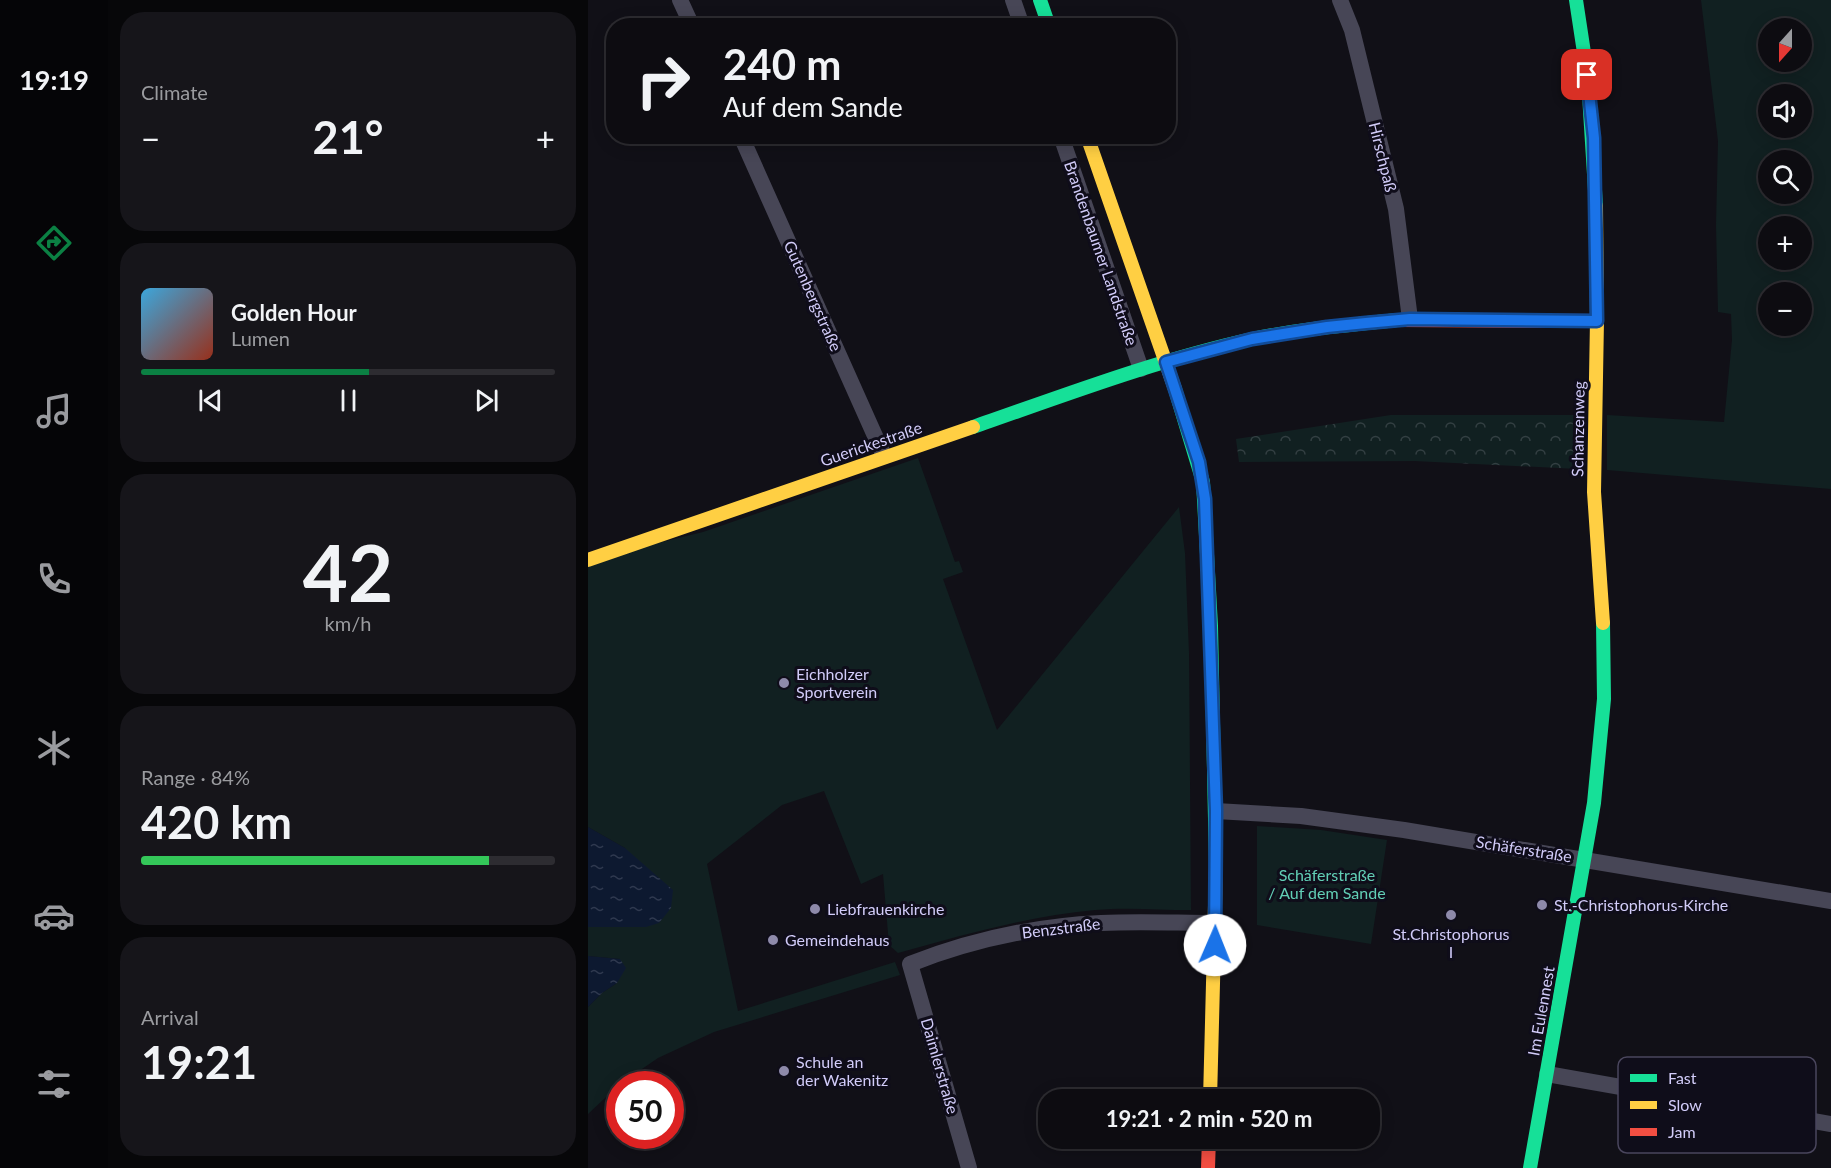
<!DOCTYPE html>
<meta charset="utf-8">
<style>
:root{--surface:#0d0c11;--page:#16151a;--text:#f1f3f6;--muted:#9a9b9f;--line:#2d2c31;--accent:#0b8043}
body{margin:0;font-family:Lato,sans-serif;background:var(--page);color:var(--text);height:100vh;display:flex;flex-direction:column;font-size:22px;white-space:nowrap}
*{box-sizing:border-box;margin:0}
p{font-size:20px;color:var(--muted)}
.icon{flex:none;width:33px;height:33px;fill:none;stroke:currentColor;stroke-width:2;stroke-linecap:round;stroke-linejoin:round}
.map{position:relative;flex:1;overflow:hidden}
.panel{display:flex;flex-direction:column;gap:12px;padding:12px;background:#070709;width:480px}
.panel>*{flex:none}
.hud{position:absolute;left:18px;top:18px;width:570px;height:126px;border-radius:24px;box-shadow:0 3px 15px #0003,0 0 0 2px var(--line);background:#0d0c11;color:var(--text);overflow:hidden}
.needle{width:39px;rotate:201deg}
.buttons{position:absolute;left:1170px;top:18px;display:grid;gap:12px}
.buttons a{display:grid;place-items:center;width:54px;height:54px;border-radius:50%;background:var(--surface);box-shadow:0 3px 15px #0003,0 0 0 2px var(--line);font-size:30px}
.speed{position:absolute;left:18px;top:1071px;display:flex;gap:12px;font-size:30px;font-weight:700;text-align:center}
.speed>*{display:grid;place-content:center;width:78px;height:78px;border-radius:50%;background:var(--surface);box-shadow:0 3px 15px #0003,0 0 0 2px var(--line);line-height:1}
.speed .limit{border:9px solid #d22;background:#fff;color:#111}
.pin{position:absolute;display:grid;place-items:center;width:51px;height:51px;color:#fff;margin:-26px;border-radius:12px;box-shadow:0 3px 9px #0006}
.me{position:absolute;width:66px;margin:-33px;rotate:1deg;stroke-linejoin:round;filter:drop-shadow(0 0 4px #0008)}
.turn{display:flex;align-items:center;gap:21px;height:126px;padding:0 18px;font-size:27px}
.turn .icon{width:78px;height:78px;stroke-width:2.5}
.turn b{display:block;font-size:42px;line-height:51px}
.big{font-size:45px;font-weight:700;line-height:1.1}
.panel .tile{flex:1;display:flex;flex-direction:column;justify-content:center;gap:9px;min-width:0;padding:0 21px;border-radius:24px;background:var(--page)}
.panel .dial{align-items:center;gap:0}
.dial b{font-size:78px;line-height:1}
.song{display:flex;align-items:center;gap:18px}
.cover{width:72px;height:72px;border-radius:9px;background:linear-gradient(135deg,hsl(200 70% 55%),hsl(10 70% 35%))}
.played{height:6px;border-radius:3px;background:linear-gradient(90deg,var(--accent) 55%,var(--line) 55%)}
.keys{display:flex;justify-content:space-around;direction:ltr}
.heat{display:flex;justify-content:space-between;align-items:center;font-size:33px;direction:ltr}
.charge{height:9px;border-radius:4px;background:linear-gradient(90deg,#34c759 84%,var(--line) 0)}
.trip{position:absolute;left:450px;top:1089px;width:342px;height:60px;border-radius:24px;background:var(--surface);box-shadow:0 3px 15px #0003,0 0 0 2px var(--line);font-weight:700;line-height:60px;text-align:center}
main{display:flex;flex:1;min-height:0}
.menu{display:flex;flex-direction:column;width:108px;justify-content:space-around;align-items:center;background:#050507;color:var(--muted)}
.menu .icon{width:42px;height:42px}
.menu .on{color:var(--accent)}
.menu b{font-size:27px;color:var(--text)}
.map>svg:first-child{display:block}
.forest{fill:url(#forest-crowns)}
.green{fill:#112021;fill-rule:evenodd}
.water{fill:url(#water-ripples)}
.lines{fill:none;stroke-linecap:round;stroke-linejoin:round}
.street{stroke:#474656;stroke-width:16}
.fast{stroke:#16e098;stroke-width:14}
.slow{stroke:#ffcf43;stroke-width:14}
.jam{stroke:#f24e42;stroke-width:14}
.route-casing{stroke:#114b97;stroke-width:15}
.route{stroke:#1a73e8;stroke-width:10}
.poi-dot{fill:#8e8aaa;stroke:#0f0d1a;stroke-width:2}
.labels{text-anchor:middle;stroke-width:6;stroke-linejoin:round;paint-order:stroke}
.street-label{font-size:16px;fill:#d2ccf9;stroke:#0f0d1a}
.poi-label{font-size:16px;fill:#d2ccf9;stroke:#0f0d1a;text-anchor:start}
.park-label{font-size:16px;fill:#62cfb6;stroke:#0f0d1a}
.key{fill:#0f0d1a;stroke:#4a465d;stroke-width:1.5}
.key-label{font-size:16px;fill:#d2ccf9}
</style>
<main>
<nav class="menu">
<b>19:19</b>
<svg class="icon on" aria-label="directions" viewBox="0 0 24 24"><path d="M12 3l9 9-9 9-9-9zM9 14v-3h6M13 9l2 2-2 2"/></svg>
<svg class="icon" aria-label="music" viewBox="0 0 24 24"><path d="M9 18V5l10-2v13"/><circle cx="6" cy="18" r="3"/><circle cx="16" cy="16" r="3"/></svg>
<svg class="icon" aria-label="phone" viewBox="0 0 24 24"><path d="M5 4h4l2 5-3 2q2 4 5 5l2-3 5 2v4C11 20 4 13 5 4z"/></svg>
<svg class="icon" aria-label="climate" viewBox="0 0 24 24"><path d="M12 3v18M4 7l16 10M4 17L20 7"/></svg>
<svg class="icon" aria-label="car" viewBox="0 0 24 24"><path d="M5 17H2v-5l4-1 3-4h7l3 4 3 1v5h-3M9 17h6M6 11h13"/><circle cx="7" cy="17" r="2"/><circle cx="17" cy="17" r="2"/></svg>
<svg class="icon" aria-label="filters" viewBox="0 0 24 24"><path d="M4 7h16M4 17h16"/><circle cx="9" cy="7" r="2"/><circle cx="15" cy="17" r="2"/></svg>
</nav>
<section class="panel">
<div class="tile"><p>Climate</p>
<div class="heat"><a>−</a><b class="big">21°</b><a>+</a></div>
</div>
<div class="tile">
<div class="song"><i class="cover"></i><div><b>Golden Hour</b><p>Lumen</p></div></div>
<div class="played"></div>
<div class="keys"><svg class="icon" aria-label="previous" viewBox="0 0 24 24"><path d="M18 5L8 12l10 7zM5 5v14"/></svg><svg class="icon" aria-label="pause" viewBox="0 0 24 24"><path d="M8 5v14M16 5v14"/></svg><svg class="icon" aria-label="next" viewBox="0 0 24 24"><path d="M6 5l10 7-10 7zM19 5v14"/></svg></div>
</div>
<div class="tile dial"><b>42</b><p>km/h</p></div>
<div class="tile"><p>Range · 84%</p><b class="big">420 km</b><div class="charge"></div></div>
<div class="tile"><p>Arrival</p><b class="big">19:21</b></div>
</section>
<div class="map">
<svg width="1243" height="1168" viewBox="0 0 1243 1168">
<defs>
<pattern id="forest-crowns" width="20" height="18" patternUnits="userSpaceOnUse" patternTransform="scale(1.5)"><rect width="20" height="18" fill="#112021"/><path d="M2 6a3 3 0 1 1 6 0M12 15a3 3 0 1 1 6 0" fill="none" stroke="#333f42"/></pattern>
<pattern id="water-ripples" width="26" height="14" patternUnits="userSpaceOnUse" patternTransform="scale(1.5)"><rect width="26" height="14" fill="#0d1930"/><path d="M2 4q2-2 4 0t4 0M15 11q2-2 4 0t4 0" fill="none" stroke="#2f394f"/></pattern>
</defs>
<rect width="100%" height="100%" fill="#111017"/>
<path class="forest" d="M803,415H993L991,469L827,461L651,462L648,439Z"/>
<path class="green" d="M1113,0H1243V489L1019,470V415L1136,422L1144,340L1143,314L1130,312L1128,225L1130,141ZM1214,28V62H1180V28ZM1214,94V128H1180V94ZM1214,160V194H1180V160ZM1180,226H1214V260H1180ZM1214,292V326H1180V292Z
M330,458L367,562L371,561L375,572L355,579L409,730L591,507L597,553L601,653L603,910C572,910 539,907 507,910C440,916 375,935 310,953L301,945L295,874L273,884L236,791L194,805L119,864L150,1011L307,962L312,975L126,1032L70,1058L32,1084L0,1114V1007L14,993L29,983L32,959L0,956V927H57L37,848L0,827V560L115,532Z
M669,826L733,830L799,840L783,944L669,925Z"/>
<path class="water" d="M0,827L37,848L85,890L83,908L71,923L58,927H0Z
M0,956L32,959L38,968L29,983L14,993L0,1007Z"/>
<g class="lines">
<path class="street" d="M92,0L104,26
M425,0L434,26
M752,0L764,30L808,209L822,319
M153,136L296,456
M473,136L553,369
M628,811L713,816L816,830L1243,901
M959,1074L1243,1124
M381,1168L322,964C383,940 448,926 513,923C551,921 590,923 628,923"/>
<path class="fast" d="M452,0L461,26
M988,0L1000,79L1008,206
M587,389L615,482L623,626L628,867
M385,427C477,395 569,360 664,339C712,329 761,325 809,320
M942,1168L1006,803L1016,699L1015,623"/>
<path class="slow" d="M499,136L587,389
M1008,206L1009,320L1006,492L1015,623
M0,560L385,427
M622,1100L628,867"/>
<path class="jam" d="M809,320L1009,321
M620,1168L621,1138"/>
</g>
<g class="lines">
<g class="route-casing">
<path id="route" d="M627,945L628,811L617,499L611,462L578,362L664,339L739,327L778,323L822,319L1009,321L1006,138L999,75"/>
</g>
<use href="#route" class="route"/>
</g>
<g class="poi-dot">
<circle cx="196" cy="683" r="6"/>
<circle cx="954" cy="905" r="6"/>
<circle cx="227" cy="909" r="6"/>
<circle cx="863" cy="915" r="6"/>
<circle cx="185" cy="940" r="6"/>
<circle cx="196" cy="1071" r="6"/>
</g>
<g class="labels">
<g class="street-label">
<text transform="translate(795 157) rotate(76)" y="6">Hirschpaß</text>
<text transform="translate(513 253) rotate(71)" y="6">Brandenbaumer Landstraße</text>
<text transform="translate(225 296) rotate(66)" y="6">Gutenbergstraße</text>
<text transform="translate(990 429) rotate(-89)" y="6">Schanzenweg</text>
<text transform="translate(283 444) rotate(-19)" y="6">Guerickestraße</text>
<text transform="translate(936 849) rotate(9)" y="6">Schäferstraße</text>
<text transform="translate(473 928) rotate(-7)" y="6">Benzstraße</text>
<text transform="translate(953 1011) rotate(-80)" y="6">Im Eulennest</text>
<text transform="translate(352 1066) rotate(74)" y="6">Daimlerstraße</text>
</g>
<g class="poi-label">
<text x="208" y="680">Eichholzer<tspan x="208" dy="18">Sportverein</tspan></text>
<text x="966" y="911">St.-Christophorus-Kirche</text>
<text x="239" y="915">Liebfrauenkirche</text>
<text x="863" y="940" text-anchor="middle">St.Christophorus<tspan x="863" dy="18">I</tspan></text>
<text x="197" y="946">Gemeindehaus</text>
<text x="208" y="1068">Schule an<tspan x="208" dy="18">der Wakenitz</tspan></text>
</g>
<g class="park-label">
<text x="739" y="881">Schäferstraße<tspan x="739" dy="18">/ Auf dem Sande</tspan></text>
</g>
</g>
<rect x="1030" y="1057" width="198" height="96" rx="9" class="key"/>
<rect x="1042" y="1074" width="27" height="8" fill="#16e098"/>
<rect x="1042" y="1101" width="27" height="8" fill="#ffcf43"/>
<rect x="1042" y="1128" width="27" height="8" fill="#f24e42"/>
<g class="key-label">
<text x="1080" y="1084">Fast</text>
<text x="1080" y="1111">Slow</text>
<text x="1080" y="1138">Jam</text>
</g>
</svg>
<div class="buttons">
<a><svg class="needle" viewBox="-14 -14 28 28"><path d="M0-13l5 13h-10z" fill="#e53935"/><path d="M0 13l5-13h-10z" fill="#9a9b9f"/></svg></a>
<a><svg class="icon" aria-label="sound" viewBox="0 0 24 24"><path d="M4 9h4l5-4v14l-5-4H4zM17 9q2 3 0 6"/></svg></a>
<a><svg class="icon" aria-label="search" viewBox="0 0 24 24"><circle cx="10" cy="10" r="6"/><path d="M15 15l6 6"/></svg></a>
<a>+</a>
<a>−</a>
</div>
<div class="speed"><div class="limit">50</div></div>
<div class="pin" style="left:999px;top:75px;background:#d93025"><svg class="icon" aria-label="arrive" viewBox="0 0 24 24"><path d="M6 21V4h12l-3 4 3 4H6"/></svg></div>
<svg class="me" style="left:627px;top:945px" viewBox="-20 -20 40 40"><circle r="19" fill="#fff"/><path d="M0-13L10 11 0 6-10 11z" fill="#1a73e8"/></svg>
<div class="trip">19:21 · 2 min · 520 m</div>
<div class="hud">
<div class="turn"><svg class="icon" aria-label="right" viewBox="0 0 24 24"><path d="M7 20v-9h11M14 6l5 5-5 5"/></svg><div><b>240 m</b>Auf dem Sande</div></div>
</div>
</div>
</main>
